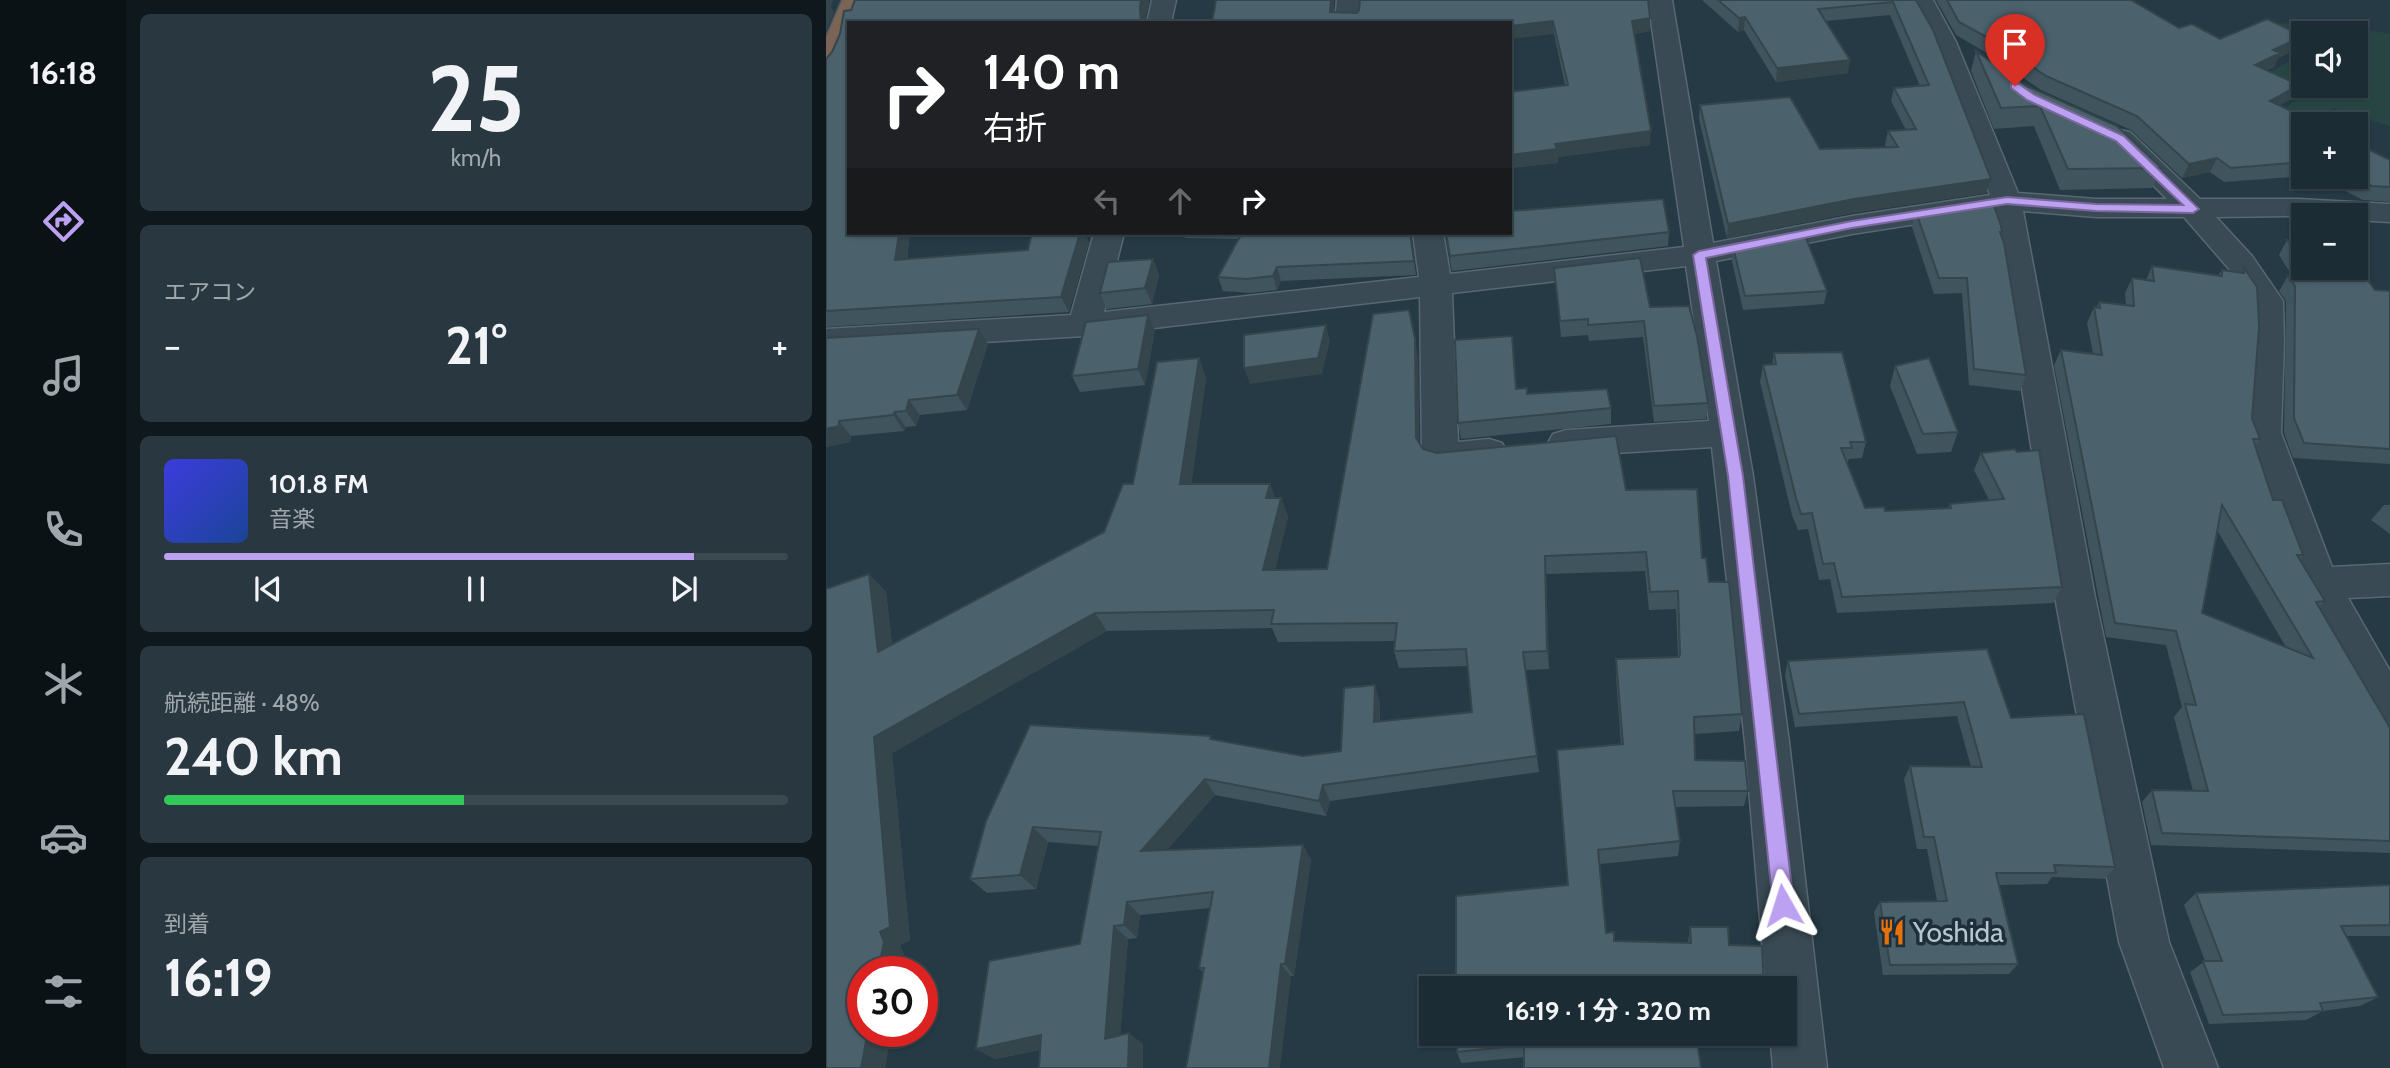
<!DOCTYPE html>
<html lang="ja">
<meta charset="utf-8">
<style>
:root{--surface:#1c2c34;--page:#293840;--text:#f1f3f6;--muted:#a0a7ac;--line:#3a484f;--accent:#bca0f2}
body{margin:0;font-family:Cabin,"Noto Sans JP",sans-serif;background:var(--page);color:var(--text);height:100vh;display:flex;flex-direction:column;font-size:26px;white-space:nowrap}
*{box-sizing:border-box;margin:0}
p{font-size:23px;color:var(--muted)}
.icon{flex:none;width:38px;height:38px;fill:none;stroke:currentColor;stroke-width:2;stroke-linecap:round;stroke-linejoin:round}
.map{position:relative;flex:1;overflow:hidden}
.details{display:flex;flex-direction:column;gap:14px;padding:14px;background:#0f181d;width:700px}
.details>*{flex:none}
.banner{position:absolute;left:21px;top:21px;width:665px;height:214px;border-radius:0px;box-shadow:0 2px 5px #0004,0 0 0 2px var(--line);background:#202124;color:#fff;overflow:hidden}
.fabs{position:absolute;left:1465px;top:21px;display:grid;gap:14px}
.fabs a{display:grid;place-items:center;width:77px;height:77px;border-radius:0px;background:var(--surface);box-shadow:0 2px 5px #0004,0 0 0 2px var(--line);font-size:35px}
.speed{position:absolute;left:21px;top:956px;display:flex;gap:14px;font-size:35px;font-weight:700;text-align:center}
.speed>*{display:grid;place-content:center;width:91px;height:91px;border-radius:50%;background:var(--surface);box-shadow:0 2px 5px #0004,0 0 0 2px var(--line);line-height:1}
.speed .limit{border:10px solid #d22;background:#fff;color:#111}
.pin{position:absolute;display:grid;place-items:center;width:60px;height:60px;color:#fff;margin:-72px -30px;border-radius:50% 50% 50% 0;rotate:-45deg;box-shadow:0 0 7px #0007}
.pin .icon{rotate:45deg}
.me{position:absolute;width:77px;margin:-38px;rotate:354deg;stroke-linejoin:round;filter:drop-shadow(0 0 5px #0008)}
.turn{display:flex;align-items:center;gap:24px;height:147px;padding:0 21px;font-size:32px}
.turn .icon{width:91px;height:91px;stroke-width:2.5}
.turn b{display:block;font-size:49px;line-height:60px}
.lanes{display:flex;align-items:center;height:66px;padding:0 21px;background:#0003;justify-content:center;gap:35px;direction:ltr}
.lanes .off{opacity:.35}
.big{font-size:52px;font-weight:700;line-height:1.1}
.details .widget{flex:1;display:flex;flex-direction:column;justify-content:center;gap:10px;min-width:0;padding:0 24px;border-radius:10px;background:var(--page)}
.details .dial{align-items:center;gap:0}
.dial b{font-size:91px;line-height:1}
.song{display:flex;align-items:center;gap:21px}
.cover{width:84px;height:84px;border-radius:10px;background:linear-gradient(135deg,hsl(240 70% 55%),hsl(220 70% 35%))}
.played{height:7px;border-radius:4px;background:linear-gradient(90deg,var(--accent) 85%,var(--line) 85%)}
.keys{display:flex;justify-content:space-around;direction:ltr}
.heat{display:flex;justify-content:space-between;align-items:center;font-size:38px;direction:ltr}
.charge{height:10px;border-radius:5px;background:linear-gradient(90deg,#34c759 48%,var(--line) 0)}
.trip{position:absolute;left:593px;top:976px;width:378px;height:70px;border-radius:0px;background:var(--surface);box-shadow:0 2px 5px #0004,0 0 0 2px var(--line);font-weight:700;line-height:70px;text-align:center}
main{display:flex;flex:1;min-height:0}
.tabs{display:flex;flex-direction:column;width:126px;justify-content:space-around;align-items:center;background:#0b1215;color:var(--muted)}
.tabs .icon{width:49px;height:49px}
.tabs .current{color:var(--accent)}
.tabs b{font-size:32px;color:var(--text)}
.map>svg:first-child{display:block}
.green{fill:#274643}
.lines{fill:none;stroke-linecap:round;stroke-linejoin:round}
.street-casing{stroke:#586872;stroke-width:3}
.highway-casing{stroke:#44555f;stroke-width:3}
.street{fill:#394a54;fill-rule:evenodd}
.highway{fill:#7b6456;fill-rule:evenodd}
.wall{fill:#40545e;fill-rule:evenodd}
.shaded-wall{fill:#34454c}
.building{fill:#4b626d;stroke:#34454c;stroke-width:2;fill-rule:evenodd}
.route{fill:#bca0f2;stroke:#7a689d;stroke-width:2}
.labels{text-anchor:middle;stroke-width:7;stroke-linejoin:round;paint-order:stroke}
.near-poi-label{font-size:28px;fill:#b7c5ce;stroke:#1e2f3a;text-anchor:start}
</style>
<main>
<nav class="tabs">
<b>16:18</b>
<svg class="icon current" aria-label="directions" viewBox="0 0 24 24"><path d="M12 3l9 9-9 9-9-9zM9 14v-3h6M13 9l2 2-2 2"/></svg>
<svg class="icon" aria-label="music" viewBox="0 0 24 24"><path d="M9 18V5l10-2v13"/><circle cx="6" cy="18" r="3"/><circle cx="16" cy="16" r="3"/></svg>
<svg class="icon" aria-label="phone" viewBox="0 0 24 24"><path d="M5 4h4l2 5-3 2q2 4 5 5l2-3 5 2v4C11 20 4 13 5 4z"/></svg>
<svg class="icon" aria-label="climate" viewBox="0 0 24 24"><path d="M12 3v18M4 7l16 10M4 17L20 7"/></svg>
<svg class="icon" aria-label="car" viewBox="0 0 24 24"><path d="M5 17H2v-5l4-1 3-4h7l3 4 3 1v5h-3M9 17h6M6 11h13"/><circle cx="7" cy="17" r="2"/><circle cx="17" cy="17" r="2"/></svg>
<svg class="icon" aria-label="filters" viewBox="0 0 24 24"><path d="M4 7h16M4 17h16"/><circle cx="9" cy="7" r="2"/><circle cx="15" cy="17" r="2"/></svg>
</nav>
<section class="details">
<div class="widget dial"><b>25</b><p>km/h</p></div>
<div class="widget"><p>エアコン</p>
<div class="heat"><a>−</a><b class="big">21°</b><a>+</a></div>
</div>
<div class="widget">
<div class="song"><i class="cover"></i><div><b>101.8 FM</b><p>音楽</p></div></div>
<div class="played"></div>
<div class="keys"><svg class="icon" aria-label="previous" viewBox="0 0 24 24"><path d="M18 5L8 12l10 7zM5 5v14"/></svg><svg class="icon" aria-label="pause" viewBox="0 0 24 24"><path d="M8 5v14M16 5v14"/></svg><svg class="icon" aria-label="next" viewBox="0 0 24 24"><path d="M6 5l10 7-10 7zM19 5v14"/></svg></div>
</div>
<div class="widget"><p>航続距離 · 48%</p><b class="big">240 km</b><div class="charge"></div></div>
<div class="widget"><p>到着</p><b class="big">16:19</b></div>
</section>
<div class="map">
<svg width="1564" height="1068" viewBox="0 0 1564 1068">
<rect width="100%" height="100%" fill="#253a45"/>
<path class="green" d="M1440,23L1517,25L1564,34V126L1507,108L1490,124H1477L1450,117L1475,95L1433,79L1477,53V86H1530V33H1477V49Z"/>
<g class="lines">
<g class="street-casing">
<path id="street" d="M326,0H350L345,23H321Z
M511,0H535L533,23H509Z
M822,0H846L887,243L1026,216L1164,195L1106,42L1083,0H1107L1130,42L1192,193L1270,199H1341L1280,138L1284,132L1294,130L1304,132L1374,199H1473L1564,204V222L1530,220V215L1390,217L1426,256L1457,301L1458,342L1455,433L1506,567L1564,564V596L1522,598L1564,671V730L1549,725L1473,584L1419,433L1426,342L1425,301L1404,270L1358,217H1270L1197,211L1269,597L1343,942L1392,1068H1338L1293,942L1229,597L1168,212L1026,234L890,261L927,476L963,742L1001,1068H947L944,1034H959V989H940L919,742L886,447L740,456L727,452L722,443L727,434L740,430L883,421L860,266L626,293L632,442L663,439L676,443L681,452L676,461C653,468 624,473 601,466L596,457L594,297L259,336L0,351V329L245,315L268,233H298L278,312L593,277L587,233H617L624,274L858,247Z"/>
</g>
<g class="highway-casing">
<path id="highway" d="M16,0H40L30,23H23C23,41 19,56 9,71L0,74V37Z"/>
</g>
<use href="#street" class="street"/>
<use href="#highway" class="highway"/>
</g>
<path class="wall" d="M29,0H322L323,4L318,23H23V233H84L81,259L202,250L263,242L243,312L0,327V59L6,52Z
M508,0V12L531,13L533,10L824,31L808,34L824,145L732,157V163L684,168V92L739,85L728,34L386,23Z
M876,0H1090L1165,179L1160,193L1026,213L901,238L873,119L874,105L994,149L1061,148L1059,145L1062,131L1080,130L1065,101L1068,88L1094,86L1064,15L1000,21L1022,73L950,82L918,30L912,32Z
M1110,0H1305L1353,28L1394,39L1477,37L1471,49L1452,58L1448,67L1441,70L1466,99L1453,105L1477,124V176L1398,182L1384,172L1356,178L1305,130L1215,90L1166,56L1130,35Z
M1150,51L1201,86L1336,168L1326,188L1234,190L1208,126L1168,129L1145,71Z
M1564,160V202L1537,200L1492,177H1530Z
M1090,212L1176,232L1175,236L1200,375L1194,391L1143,385L1136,293L1108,294L1086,227Z
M843,232L842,246L626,271L619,233Z
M357,233H584L590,275L455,281L451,290L424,293L397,291L392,277L413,239L359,238Z
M1461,240H1477V268H1530L1549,290L1564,291V464L1467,458L1458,433L1460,301L1453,291L1462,276L1467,277L1453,255Z
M907,247L1001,291L998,304L917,310L906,261Z
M327,259L333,275L326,304L281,309L274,293Z
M1326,266L1392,275L1396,270L1416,273L1418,268L1426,418L1434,439L1430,446L1447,500L1477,555L1474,559L1499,601L1493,607L1564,728V853L1325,845L1316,802L1326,790L1367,791L1348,717L1356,707L1340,645L1280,637L1228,365L1235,350L1267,353L1261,323L1268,307L1270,308L1273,302L1300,305L1299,293L1306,278L1320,280ZM1391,530L1460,647L1376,613Z
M728,268L824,307L882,403L880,419L828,422L817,337L763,341L762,335L735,337Z
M329,330L319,385L254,392L246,376Z
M0,338L162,344L141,410L94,415L90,426L80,427L78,431L25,436L24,442L0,447Z
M948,353L1040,442L1036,458L1023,459L1021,464L1039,508L1059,511L1122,508L1124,504L1163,500L1148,470L1155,453L1236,587L1227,603L1011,613L1004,579L993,580L982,529L972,530L966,515L934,382L937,365H946Z
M373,358L380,378L365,484H444L449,498H455L462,517L449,569H501L592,359L593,444L597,449L611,453L800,490L876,558L883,582L916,714L913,731L869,734V760L922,791L918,806L849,807L854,841L852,856L774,864L780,933L788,941L862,943L864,927L903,945L630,989L742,885L795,744L790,677V659L852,657L850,609L823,610L819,571L720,574L723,669L699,670L713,772L504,801L500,816L389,795L341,850L477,845L485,860L468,976L377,972L373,968L384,908L314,915L311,938L302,939L294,1035L317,1044L214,1050L169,1059L150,1049L254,944L272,846L222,842L210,889L161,893L144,879L160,821L387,739L477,756L515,751L554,702V722L646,712L642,666L573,668L568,651L569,641L452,642L446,628L281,631L66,753L84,940L74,945L78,955L37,1031H65L59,1068H0L43,574L60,592L66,644L278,532L307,484Z
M1069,366L1132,432L1125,452L1091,454L1064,386Z
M690,389L701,394L785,408V424L635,439L632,423Z
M1558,505H1564V534L1545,520Z
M1161,649L1185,718L1289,867L1279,879L1226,877L1221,884L1173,885L1192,964L1183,974L1057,975L1048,912L1054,902L1111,901L1101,849H1091L1078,779L1084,766L1145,767L1131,716L969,727L959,675L962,661Z
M1564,885V936H1521L1552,997L1534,1006L1497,1011L1480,1020L1383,1024L1364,972L1379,961L1358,905L1370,893Z
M631,1034H940L936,1043L871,1041L635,1063L631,1052Z"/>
<path class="shaded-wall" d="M0,0H7L5,7L8,13L0,31Z
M315,0H322L323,4L318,23H315L314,8Z
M505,0H508L507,23L504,12Z
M919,17L918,30L912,32L913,18Z
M824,18V31L805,34L806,21Z
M727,21L728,34L684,39V26Z
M1477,36L1471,49L1452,58L1448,67L1423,78L1429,65L1447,50Z
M1024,60L1022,73L950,82L951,68Z
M1473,85L1466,99L1437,114L1444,101Z
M825,131L824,145L732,157V163L684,168V155L729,144Z
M1391,158L1384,172L1356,178L1363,164Z
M1165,179L1160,193L1026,213L901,238L902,224L1028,199Z
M73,233H84L78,276L69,260Z
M254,233H259L263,242L243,312L235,297Z
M327,259L333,275L326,304L319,288Z
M451,267L455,281L451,290L447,276Z
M322,315L329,330L319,385L312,369Z
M500,325L504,341L496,374L424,384L418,368Z
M153,329L162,344L141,410L131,395Z
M589,339L592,359L593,457L590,438Z
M373,358L380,378L363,503L354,484Z
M83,400L94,415L90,426L80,411Z
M69,412L80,427L78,431L67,415Z
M13,421L25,436L24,442L0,447V429Z
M444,484L451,503L440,498Z
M455,498L462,517L444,588L437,570Z
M719,556L720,574L723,669L721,651Z
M43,574L60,592L69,669L52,652Z
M269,613L281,631L66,753L84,940L74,945L78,955L75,971H52L54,932L48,737Z
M549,685L554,702L553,739L548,722Z
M379,779L389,795L327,866L315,851Z
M497,785L504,801L500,816L493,801Z
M207,827L222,842L210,889L194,875Z
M477,845L485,860L468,976L459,964Z
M301,902L314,915L311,938L298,925Z
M288,926L302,939L293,1050L279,1039Z
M455,964L465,977L454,1068H443Z
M42,1031H65L59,1068H35Z
M303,1033L317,1044V1068H302Z
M215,1035L232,1046L169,1059L150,1049Z"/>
<path class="building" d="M29,0H315L314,8L315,23H23V233H73L69,260L202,250L206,233H254L235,297L0,311V59L6,52L14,34L18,11L25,10Z
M390,0H505L504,12L531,13L533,10L534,0H822L824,18L806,21L825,131L729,144L731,149L684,155V92L742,85L727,21L684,26V23H386Z
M892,0H1090L1107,30L1165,179L1028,199L902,224L874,105L964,97L994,149L1072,147L1062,131L1090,129L1068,88L1103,85L1067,2L992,9L1024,60L951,68L919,17L913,18Z
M1121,0H1305L1353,28L1366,24L1394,39L1441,19L1477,36L1447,50L1454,53L1429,65L1473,85L1444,101L1492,124H1477V162L1405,168L1391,158L1363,164L1311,116L1220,76L1170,42L1133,22Z
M1150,51L1201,86L1291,126L1336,168L1242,169L1214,106L1175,108Z
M1530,143L1564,160V187L1546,186L1528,177H1530Z
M837,199L843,232L624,256L620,233H684V211Z
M1166,200L1175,226L1176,232H1174L1178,243L1200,375L1148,369L1141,278H1113L1090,212Z
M416,233H584L588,261L451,267L447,276L420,279L392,277Z
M978,233L1001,291L919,296L907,247Z
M1461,240H1477V263Z
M814,258L824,307L863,306L871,336L882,403L828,406L818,321L762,325V319L734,321L728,268Z
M327,259L319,288L274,293L282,262Z
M1530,264L1549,290L1564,291V449L1478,443L1468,418L1469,286L1462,276L1489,281L1480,268H1530Z
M1326,266L1396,276V270L1418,273V268L1431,287L1433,327L1426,418L1434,439H1427L1447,500H1456L1477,555H1471L1499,601L1490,602L1564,728V841L1336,833L1326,790L1382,791L1359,704L1370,705L1350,631L1289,623L1235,350L1276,355L1268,307L1274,308L1273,302L1308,306L1306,278L1328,281ZM1396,505L1487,658L1376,613Z
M583,310L589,339L590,438L597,449L611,453L790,436L800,490L871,489L876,558H880L883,582H903L916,714L868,717L869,760L919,761L922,791H847L854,841L772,850L780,933L788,932V941L865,943L864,927H902L903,945L936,946L938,989H630V896L742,885L731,750L797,744L790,659L853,657L854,654L852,591L824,592L820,552L719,556L721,651L697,652L711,756L497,785L493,801L379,779L315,851L477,845L459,964H455L443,1068H360L378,968H373L387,892L301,902L298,925L288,926L279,1039L303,1033L302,1068H213L215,1035L150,1049L163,961L254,944L275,832L207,827L194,875L144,879L160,821L204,725L385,736L384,739L477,756L515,751L518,688L549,685L548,722L646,712L640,649L568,651L571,623L445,624L448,610L269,613L48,737L64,927L54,932L58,942L52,971H37V1031H42L35,1068H0V589L43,574L52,652L278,532L297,484H307L331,362L373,358L354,484H444L440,498H455L437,570L501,569L547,314Z
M322,315L312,369L246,376L260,322Z
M500,325L492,358L418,368V335Z
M153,329L131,395L83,400L80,411L69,412L67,415L13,421V426L0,429V338Z
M686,336L690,389L701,388V394L781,389L785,408L632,423L629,340Z
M1016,352L1040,442H1024L1026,448H1015L1039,508L1058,507L1059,511L1125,508L1124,504L1178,499L1155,453L1189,449L1191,452L1213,450L1236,587L1016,597L1008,563L997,564L986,513L975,514L970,498L937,365L950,364L948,353Z
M1103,358L1132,432L1097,434L1069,366Z
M1161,649L1185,718L1258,714L1289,867L1228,865L1230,873H1170L1192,964L1064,965L1054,902L1121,901L1108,837H1098L1084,766L1156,767L1138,702L973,714L962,661Z
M1564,885V925L1515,926L1552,997L1494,1003L1497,1011L1397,1015L1377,961H1396L1370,893Z
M631,1034H870L875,1068H698V1045L631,1052Z"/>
<path class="route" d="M1185,84H1193L1209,95L1298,136L1373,209L1367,213L1270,211L1181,204L1026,228L880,258L917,476L968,905L965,912L957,915L950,912L947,905L902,476L867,255L873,251L1026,221L1181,197L1270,204L1357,205L1290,141L1201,100L1185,88Z"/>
<defs>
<g id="restaurant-bare" transform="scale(2.1)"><path d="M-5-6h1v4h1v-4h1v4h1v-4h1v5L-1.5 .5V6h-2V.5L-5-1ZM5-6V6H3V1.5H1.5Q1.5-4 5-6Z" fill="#e8710a" stroke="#1e2f3a" stroke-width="2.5" paint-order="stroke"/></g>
</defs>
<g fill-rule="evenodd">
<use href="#restaurant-bare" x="1066" y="932"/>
</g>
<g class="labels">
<g class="near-poi-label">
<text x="1087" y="942">Yoshida</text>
</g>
</g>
</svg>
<div class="fabs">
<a><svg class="icon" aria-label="sound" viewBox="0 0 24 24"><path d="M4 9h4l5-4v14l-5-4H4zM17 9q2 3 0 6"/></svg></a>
<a>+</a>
<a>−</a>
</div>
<div class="speed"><div class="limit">30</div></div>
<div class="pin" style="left:1189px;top:86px;background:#d93025"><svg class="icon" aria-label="arrive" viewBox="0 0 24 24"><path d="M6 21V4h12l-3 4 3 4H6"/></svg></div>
<svg class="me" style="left:957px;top:905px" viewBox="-20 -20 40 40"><path d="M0-17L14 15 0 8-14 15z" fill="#bca0f2" stroke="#fff" stroke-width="4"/></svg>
<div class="trip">16:19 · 1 分 · 320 m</div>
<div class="banner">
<div class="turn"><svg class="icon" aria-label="right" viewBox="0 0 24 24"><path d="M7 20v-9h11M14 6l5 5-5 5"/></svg><div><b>140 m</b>右折</div></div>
<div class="lanes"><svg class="icon off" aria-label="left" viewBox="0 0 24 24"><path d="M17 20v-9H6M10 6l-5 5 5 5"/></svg><svg class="icon off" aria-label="ahead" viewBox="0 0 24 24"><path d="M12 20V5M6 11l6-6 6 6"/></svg><svg class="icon" aria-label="right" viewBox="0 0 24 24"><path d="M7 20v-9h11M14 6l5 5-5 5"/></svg></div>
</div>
</div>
</main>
